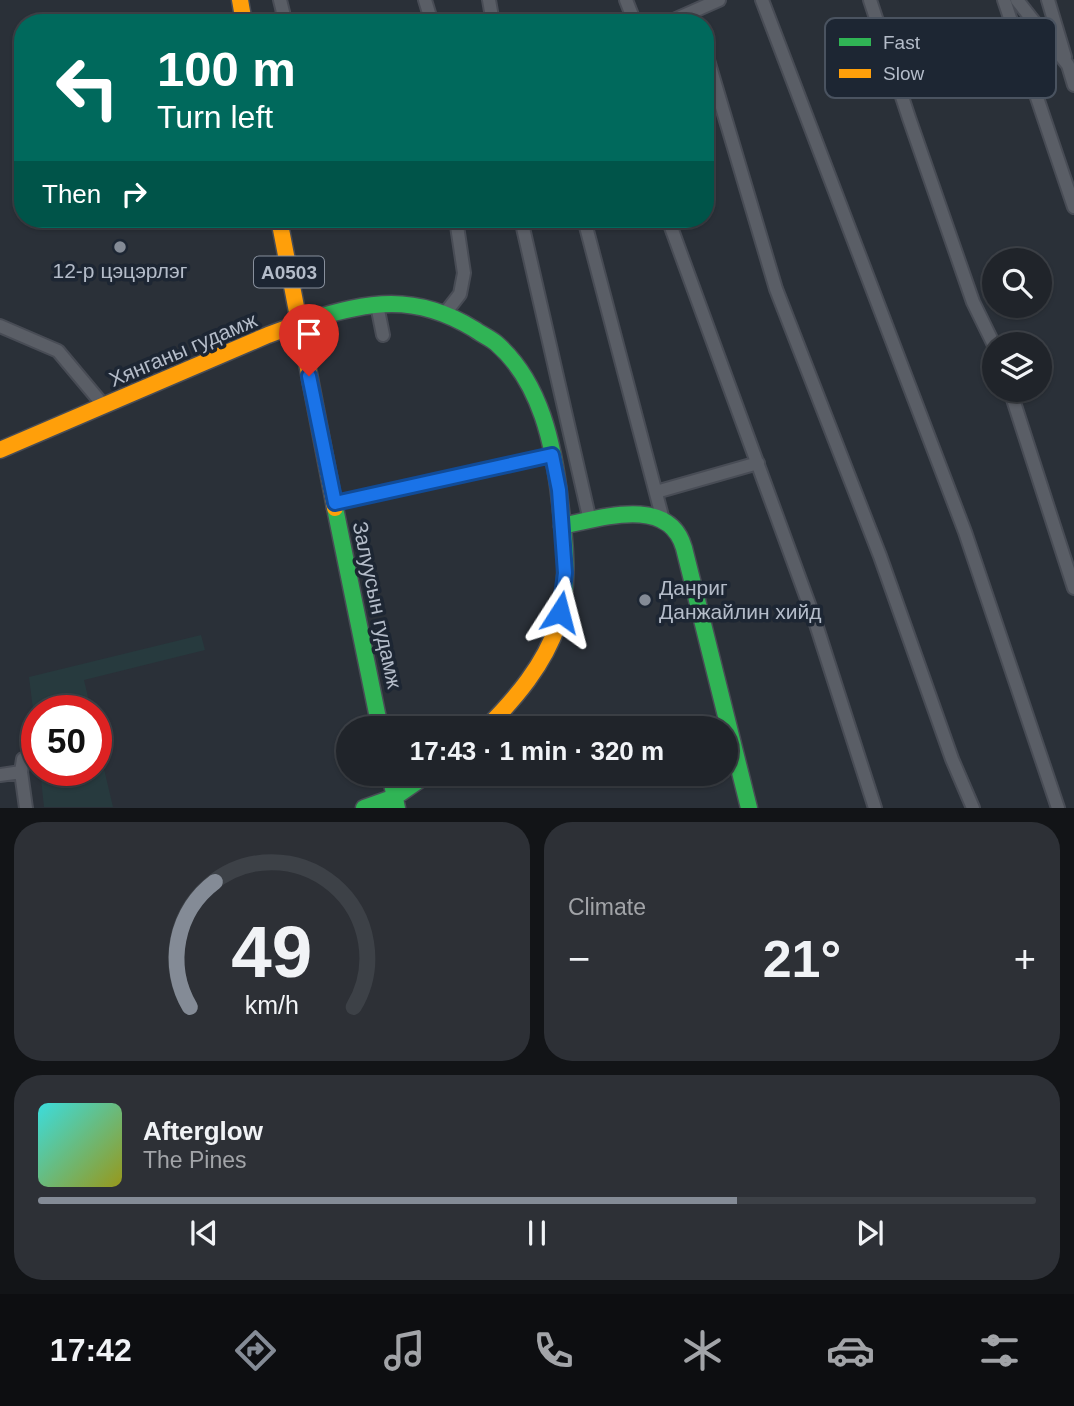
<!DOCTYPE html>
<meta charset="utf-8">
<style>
:root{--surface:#20242a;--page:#2d3036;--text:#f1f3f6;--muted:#a2a4a8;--line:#3d4147;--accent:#848b96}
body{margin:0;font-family:Arial,sans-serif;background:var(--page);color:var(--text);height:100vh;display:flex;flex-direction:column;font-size:26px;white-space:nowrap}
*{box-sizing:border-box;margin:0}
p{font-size:23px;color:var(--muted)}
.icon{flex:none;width:38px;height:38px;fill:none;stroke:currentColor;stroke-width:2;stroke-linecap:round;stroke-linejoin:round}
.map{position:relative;height:808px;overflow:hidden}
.details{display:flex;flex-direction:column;gap:14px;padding:14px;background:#121417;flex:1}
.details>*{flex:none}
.hud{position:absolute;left:14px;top:14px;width:700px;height:214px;border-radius:28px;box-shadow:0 2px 5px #0004,0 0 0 2px var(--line);background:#00695c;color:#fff;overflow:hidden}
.fabs{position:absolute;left:982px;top:248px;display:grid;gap:14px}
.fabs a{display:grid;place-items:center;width:70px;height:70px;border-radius:50%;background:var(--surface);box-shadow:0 2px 5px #0004,0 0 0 2px var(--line);font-size:35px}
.speed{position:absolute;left:21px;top:695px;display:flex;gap:14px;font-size:35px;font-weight:700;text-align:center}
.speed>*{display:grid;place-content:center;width:91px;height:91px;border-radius:50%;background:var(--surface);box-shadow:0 2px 5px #0004,0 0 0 2px var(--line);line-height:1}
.speed .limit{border:10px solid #d22;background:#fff;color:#111}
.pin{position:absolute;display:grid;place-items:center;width:60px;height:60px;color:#fff;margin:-72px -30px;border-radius:50% 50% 50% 0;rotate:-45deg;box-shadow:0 0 7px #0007}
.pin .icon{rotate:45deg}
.me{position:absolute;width:77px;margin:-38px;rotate:9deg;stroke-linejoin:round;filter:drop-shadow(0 0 5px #0008)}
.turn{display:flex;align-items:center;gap:24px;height:147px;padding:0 28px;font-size:32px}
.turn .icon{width:91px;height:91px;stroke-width:2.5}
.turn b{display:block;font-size:49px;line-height:60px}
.then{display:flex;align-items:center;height:66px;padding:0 28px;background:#0003;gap:14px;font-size:26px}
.big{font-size:52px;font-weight:600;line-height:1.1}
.details .tile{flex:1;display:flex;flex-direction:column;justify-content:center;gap:10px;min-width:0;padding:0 24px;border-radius:28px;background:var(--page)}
.details .dial{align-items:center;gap:0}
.dial svg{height:182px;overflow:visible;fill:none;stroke:var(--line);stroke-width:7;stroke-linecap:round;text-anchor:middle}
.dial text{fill:var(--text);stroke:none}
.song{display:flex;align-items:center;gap:21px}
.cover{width:84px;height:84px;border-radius:10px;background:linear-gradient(135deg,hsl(180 70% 55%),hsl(60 70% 35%))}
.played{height:7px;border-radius:4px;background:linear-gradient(90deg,var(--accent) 70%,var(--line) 70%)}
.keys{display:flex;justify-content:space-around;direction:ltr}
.heat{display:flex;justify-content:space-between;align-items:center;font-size:38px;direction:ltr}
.details .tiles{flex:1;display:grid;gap:14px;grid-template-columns:1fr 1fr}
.tile:last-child{grid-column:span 2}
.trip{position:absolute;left:336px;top:716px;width:402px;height:70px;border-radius:35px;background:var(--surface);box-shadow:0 2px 5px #0004,0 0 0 2px var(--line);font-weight:600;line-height:70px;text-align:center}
.dock{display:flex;height:112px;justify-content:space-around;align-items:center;background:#0d0e11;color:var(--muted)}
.dock .icon{width:49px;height:49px}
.dock .selected{color:var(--accent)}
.dock b{font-size:32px;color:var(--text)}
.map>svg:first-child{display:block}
.green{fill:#273a3e}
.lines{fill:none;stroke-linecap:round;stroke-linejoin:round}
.street-casing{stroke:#484c55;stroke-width:16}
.fast-casing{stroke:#484c55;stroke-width:19}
.slow-casing{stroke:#484c55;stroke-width:19}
.street{stroke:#5a5e66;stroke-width:12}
.fast{stroke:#30b455;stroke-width:16}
.slow{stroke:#ff9f0a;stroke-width:16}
.route-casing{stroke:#114b97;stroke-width:18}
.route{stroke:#1a73e8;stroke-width:12}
.poi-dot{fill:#848b96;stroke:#1d2633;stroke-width:2.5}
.labels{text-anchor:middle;stroke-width:7;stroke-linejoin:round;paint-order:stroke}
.shield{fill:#1d2633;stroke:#878f9c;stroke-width:2}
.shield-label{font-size:19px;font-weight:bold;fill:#b4bcc9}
.poi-label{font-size:21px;fill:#b4bcc9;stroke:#1d2633}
.street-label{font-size:21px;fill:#b4bcc9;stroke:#1d2633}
.key{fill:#1d2633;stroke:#4a5360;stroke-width:2}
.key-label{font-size:19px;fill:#b4bcc9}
</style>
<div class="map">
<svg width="1074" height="808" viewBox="0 0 1074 808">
<rect width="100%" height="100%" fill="#2a3038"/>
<path class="green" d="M201,635L205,650L84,680L91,710H37V742L29,677Z
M96,735L113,807H44L40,770H96Z"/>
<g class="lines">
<g class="street-casing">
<path id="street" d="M425,0L432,23
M489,0L493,23
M626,0L635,23
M762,0L965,532L1058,808
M870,0L909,118L973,302L994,345
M1004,0L1074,207
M1017,0L1068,65L1074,85
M1048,0L1065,57
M278,23L283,12L280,0
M667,23L719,0
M705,50L776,289L880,556L952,759L973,808
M521,219L590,521
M584,219L663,520
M668,219L814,618L875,808
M377,305L383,335
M446,312L460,294L464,273L456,219
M0,326L58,351L104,406
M1010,390L1074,588
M656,492L758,463
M335,503L553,455
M21,772L26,808
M0,775L21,772L23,759"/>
</g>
<g class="fast-casing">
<path id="fast" d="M306,321C369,301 415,293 474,329C481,334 490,338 496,343C541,382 554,446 560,502C565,541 570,586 558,624
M335,508L380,728
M562,526C601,518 669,495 684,548L749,808
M390,774L397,808
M364,808L395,797L428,774"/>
</g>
<g class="slow-casing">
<path id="slow" d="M240,0L244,23
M279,219L335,508
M0,450L268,335L306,321
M486,728C516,698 544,665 558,624"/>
</g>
<use href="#street" class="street"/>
<use href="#fast" class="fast"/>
<use href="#slow" class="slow"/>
</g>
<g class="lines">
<g class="route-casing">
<path id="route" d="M309,376L335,503L552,455L559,490L565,573L560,612"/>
</g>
<use href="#route" class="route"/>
</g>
<g class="poi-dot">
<circle cx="120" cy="247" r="7"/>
<circle cx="645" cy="600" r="7"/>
</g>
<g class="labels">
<rect class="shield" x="254" y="256.5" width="70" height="31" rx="5"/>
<g class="shield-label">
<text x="289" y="279">A0503</text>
</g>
<g class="poi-label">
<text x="120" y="278">12-р цэцэрлэг</text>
<text x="659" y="595" text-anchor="start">Данриг<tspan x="659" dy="24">Данжайлин хийд</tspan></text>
</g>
<g class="street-label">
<text transform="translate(183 350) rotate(-23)" y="7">Хянганы гудамж</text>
<text transform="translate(377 605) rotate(78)" y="7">Залуусын гудамж</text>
</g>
</g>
<rect x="825" y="18" width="231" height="80" rx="10" class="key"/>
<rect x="839" y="38" width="32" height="8" fill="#30b455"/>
<rect x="839" y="69" width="32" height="9" fill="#ff9f0a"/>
<g class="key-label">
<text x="883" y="49">Fast</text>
<text x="883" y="80">Slow</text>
</g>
</svg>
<div class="fabs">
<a><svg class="icon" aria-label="search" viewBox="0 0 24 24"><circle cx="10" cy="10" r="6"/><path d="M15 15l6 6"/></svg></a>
<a><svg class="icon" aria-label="layers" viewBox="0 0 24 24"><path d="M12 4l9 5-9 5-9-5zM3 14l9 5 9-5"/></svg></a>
</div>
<div class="speed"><div class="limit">50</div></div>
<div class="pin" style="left:309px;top:376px;background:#d93025"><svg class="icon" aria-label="arrive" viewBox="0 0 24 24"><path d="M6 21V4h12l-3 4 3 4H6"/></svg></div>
<svg class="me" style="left:560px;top:612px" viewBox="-20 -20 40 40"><path d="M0-17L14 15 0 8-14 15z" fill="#1a73e8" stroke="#fff" stroke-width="4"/></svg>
<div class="trip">17:43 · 1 min · 320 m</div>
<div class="hud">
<div class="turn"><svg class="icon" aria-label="left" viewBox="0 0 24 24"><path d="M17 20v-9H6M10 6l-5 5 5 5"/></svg><div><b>100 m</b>Turn left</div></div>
<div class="then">Then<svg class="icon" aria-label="right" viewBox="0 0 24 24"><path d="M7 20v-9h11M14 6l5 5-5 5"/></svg></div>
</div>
</div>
<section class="details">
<div class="tiles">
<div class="tile dial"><svg viewBox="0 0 100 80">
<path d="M14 69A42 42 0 1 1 86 69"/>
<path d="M14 69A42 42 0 0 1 25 14" stroke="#848b96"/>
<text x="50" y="56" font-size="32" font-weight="700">49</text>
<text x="50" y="72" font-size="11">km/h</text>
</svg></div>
<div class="tile"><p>Climate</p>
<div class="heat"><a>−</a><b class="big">21°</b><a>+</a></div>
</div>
<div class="tile">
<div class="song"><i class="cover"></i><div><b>Afterglow</b><p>The Pines</p></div></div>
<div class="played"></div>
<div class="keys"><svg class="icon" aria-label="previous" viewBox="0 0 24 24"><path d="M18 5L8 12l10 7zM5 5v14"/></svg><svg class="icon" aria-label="pause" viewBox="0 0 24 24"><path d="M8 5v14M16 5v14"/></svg><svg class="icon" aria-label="next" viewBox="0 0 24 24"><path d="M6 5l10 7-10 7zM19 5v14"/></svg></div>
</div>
</div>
</section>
<nav class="dock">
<b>17:42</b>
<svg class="icon selected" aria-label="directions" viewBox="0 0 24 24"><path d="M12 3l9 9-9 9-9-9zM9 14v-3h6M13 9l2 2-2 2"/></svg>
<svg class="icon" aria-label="music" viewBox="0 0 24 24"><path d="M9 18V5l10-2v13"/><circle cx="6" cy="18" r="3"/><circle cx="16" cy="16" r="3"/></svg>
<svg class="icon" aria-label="phone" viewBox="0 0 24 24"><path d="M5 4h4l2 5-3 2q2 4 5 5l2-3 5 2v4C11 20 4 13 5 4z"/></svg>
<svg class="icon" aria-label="climate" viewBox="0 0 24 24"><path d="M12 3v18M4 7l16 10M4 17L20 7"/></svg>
<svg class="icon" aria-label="car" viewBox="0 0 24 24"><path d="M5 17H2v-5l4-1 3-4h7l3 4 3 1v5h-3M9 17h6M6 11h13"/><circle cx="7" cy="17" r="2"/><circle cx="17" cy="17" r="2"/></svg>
<svg class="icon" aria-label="filters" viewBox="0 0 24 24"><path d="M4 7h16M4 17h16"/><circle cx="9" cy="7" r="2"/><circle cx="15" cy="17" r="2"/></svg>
</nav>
